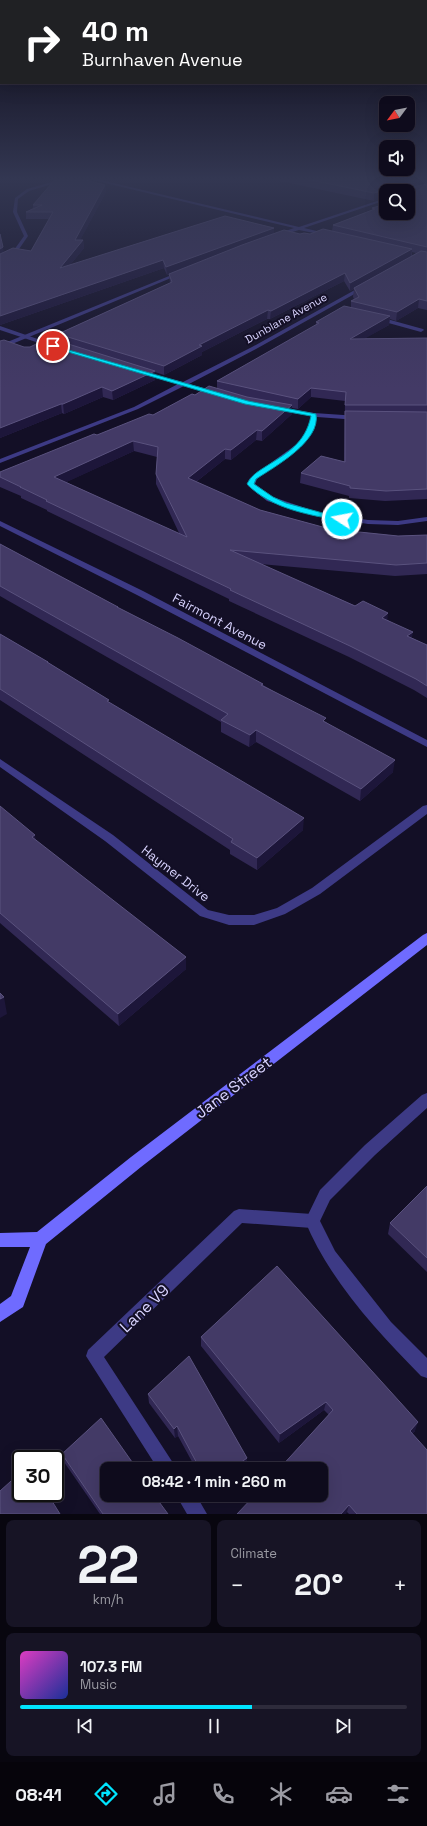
<!DOCTYPE html>
<meta charset="utf-8">
<style>
:root{--surface:#0e0b1c;--page:#171425;--text:#f1f3f6;--muted:#9b9ba3;--line:#2e2b3b;--accent:#00e5ff}
body{margin:0;font-family:"Space Grotesk",sans-serif;background:var(--page);color:var(--text);height:100vh;display:flex;flex-direction:column;font-size:15px;white-space:nowrap}
*{box-sizing:border-box;margin:0}
p{font-size:13px;color:var(--muted)}
.icon{flex:none;width:22px;height:22px;fill:none;stroke:currentColor;stroke-width:2;stroke-linecap:round;stroke-linejoin:round}
.map{position:relative;height:1514px;overflow:hidden}
.details{display:flex;flex-direction:column;gap:6px;padding:6px;background:#08060f;flex:1}
.details>*{flex:none}
.banner{position:absolute;left:0px;top:0px;width:427px;height:84px;box-shadow:0 4px 16px #0002,0 0 0 1px var(--line);background:#202124;color:#fff;overflow:hidden}
.needle{width:26px;rotate:238deg}
.fabs{position:absolute;left:379px;top:96px;display:grid;gap:8px}
.fabs a{display:grid;place-items:center;width:36px;height:36px;border-radius:8px;background:var(--surface);box-shadow:0 4px 16px #0002,0 0 0 1px var(--line);font-size:20px}
.speed{position:absolute;left:12px;top:1450px;display:flex;gap:8px;font-size:20px;font-weight:700;text-align:center}
.speed>*{display:grid;place-content:center;width:52px;height:52px;border-radius:50%;background:var(--surface);box-shadow:0 4px 16px #0002,0 0 0 1px var(--line);line-height:1}
.speed .limit{border:2px solid #111;border-radius:6px;background:#fff;color:#111}
.pin{position:absolute;display:grid;place-items:center;width:34px;height:34px;color:#fff;margin:-17px;border:2px solid #fff;border-radius:50%;box-shadow:0 1px 4px #0007}
.me{position:absolute;width:44px;margin:-22px;rotate:281deg;stroke-linejoin:round;filter:drop-shadow(0 0 3px #0008)}
.turn{display:flex;align-items:center;gap:14px;height:84px;padding:0 16px;font-size:18px}
.turn .icon{width:52px;height:52px;stroke-width:2.5}
.turn b{display:block;font-size:28px;line-height:34px}
.big{font-size:30px;font-weight:600;line-height:1.1}
.details .tile{flex:1;display:flex;flex-direction:column;justify-content:center;gap:6px;min-width:0;padding:0 14px;border-radius:8px;background:var(--page)}
.details .dial{align-items:center;gap:0}
.dial b{font-size:52px;line-height:1}
.song{display:flex;align-items:center;gap:12px}
.cover{width:48px;height:48px;border-radius:6px;background:linear-gradient(135deg,hsl(310 70% 55%),hsl(230 70% 35%))}
.played{height:4px;border-radius:2px;background:linear-gradient(90deg,var(--accent) 60%,var(--line) 60%)}
.keys{display:flex;justify-content:space-around;direction:ltr}
.heat{display:flex;justify-content:space-between;align-items:center;font-size:22px;direction:ltr}
.details .tiles{flex:1;display:grid;gap:6px;grid-template-columns:1fr 1fr}
.tile:last-child{grid-column:span 2}
.trip{position:absolute;left:100px;top:1462px;width:228px;height:40px;border-radius:8px;background:var(--surface);box-shadow:0 4px 16px #0002,0 0 0 1px var(--line);font-weight:600;line-height:40px;text-align:center}
.dock{display:flex;height:64px;justify-content:space-around;align-items:center;background:#06040b;color:var(--muted)}
.dock .icon{width:28px;height:28px}
.dock .current{color:var(--accent)}
.dock b{font-size:18px;color:var(--text)}
.map>svg:first-child{display:block}
.lines{fill:none;stroke-linecap:round;stroke-linejoin:round}
.service{fill:#3d3a85;fill-rule:evenodd}
.minor{fill:#3d3a85;fill-rule:evenodd}
.tertiary{fill:#3d3a85;fill-rule:evenodd}
.secondary{fill:#6f6bff;fill-rule:evenodd}
.wall{fill:#312854;fill-rule:evenodd}
.shaded-wall{fill:#1d163a}
.building{fill:#433a66;stroke:#5a527e;fill-rule:evenodd}
.route{fill:#00e5ff;stroke:#0095a6}
.labels{text-anchor:middle;stroke-width:4;stroke-linejoin:round;paint-order:stroke}
.far-street-label{font-size:11px;fill:#d9d4ff;stroke:#130f26}
.street-label{font-size:13px;fill:#d9d4ff;stroke:#130f26}
.near-street-label{font-size:16px;fill:#d9d4ff;stroke:#130f26}
</style>
<div class="map">
<svg width="427" height="1514" viewBox="0 0 427 1514">
<rect width="100%" height="100%" fill="#130f26"/>
<g class="lines">
<path class="service" d="M239,1209L312,1214L317,1216L319,1221L317,1226L312,1228L242,1223L104,1357L177,1469H158L86,1356L88,1350L234,1211Z
M176,1495H196L207,1514H187Z"/>
<path class="minor" d="M69,177H76L29,191L18,199L17,212L28,236L17,252L0,262V259L14,250L24,236L13,212L15,198L27,189Z
M362,286L367,287L256,349L189,384L218,392V394L184,386L138,409L0,463V459L134,407L178,384L141,374V372L183,382L252,347Z
M376,316L423,329L424,330L421,332L374,319L373,318Z
M0,326L55,345L56,346L51,347L0,330Z
M278,407L314,413L358,416L361,418L358,420L317,417L314,430L301,446L257,479L255,484L273,497L317,512L368,520L398,521L427,517V521L398,525L368,524L316,516L267,501L248,486L247,484L250,478L297,444L308,430L311,416L276,410V408Z
M0,521L143,591L427,740V747L137,595L0,526Z
M0,759L113,835L208,910L229,915H254L277,908L312,888L423,806L427,805V814L320,894L285,914L254,925H229L200,916L105,841L0,767Z
M427,1093V1108L375,1155L330,1200L320,1221L335,1251L391,1322L427,1358V1378L421,1376C376,1330 330,1281 305,1221L320,1190L365,1145L422,1095Z"/>
<path class="tertiary" d="M80,177H88L299,227L386,198V200L304,228L329,234V236L299,230L276,237L274,235L294,228Z
M179,272L183,273L0,349V345Z"/>
<path class="secondary" d="M427,933V945L141,1167L46,1244L23,1307L0,1322V1304L11,1296L30,1247H0V1233L37,1232L131,1157L423,935Z"/>
</g>
<path class="wall" d="M266,177H398L419,186L427,184V310L418,308L396,321L390,319L389,325L365,338H427V499L385,501L349,498V496L300,483L301,473L344,462L345,401L311,397L298,409L292,408V414L262,441L256,440L231,460L225,459L196,482L260,510L330,529L398,536L427,535V574L395,576L260,564L388,620L412,638L427,645V698L414,690L349,657L229,601V599L47,511V510L21,498V496L0,487V472L97,435L153,415L195,395L217,388V381L316,325V322L351,307V301L354,299L353,297L354,289L350,291L344,281L270,319H267L202,352V355L164,375L155,372V380L113,400L103,397L64,414L62,413L0,438V341L24,347H30L59,341L58,334L170,283L169,274L167,275L164,268L0,325L4,252L31,251L49,219H26V212L33,208V205L105,185L106,192L80,240H83L84,248L70,265L274,234H310L332,231L333,225L372,210V208L408,213V191H386V203H383V198L374,201L266,178ZM412,252L416,253L412,256ZM134,451L157,457L156,474V484L180,535L66,482Z
M0,544L118,608L263,684V685L326,722L393,772L360,801L256,742L249,747L221,732V722L0,596Z
M0,634L48,662L49,663L303,830L257,870L230,854V850L0,700Z
M0,806L36,841L186,957V969L119,1026L0,923Z
M427,1186V1272L388,1234L390,1223Z
M201,1337L415,1431L412,1434L427,1514H349L347,1512L329,1415L324,1410L279,1443L201,1346Z
M148,1394L247,1458L246,1467L244,1469H196L178,1436L175,1438L149,1403Z
M62,1454L107,1469L168,1514H100L64,1462Z"/>
<path class="shaded-wall" d="M419,181L418,188L407,191L408,184Z
M105,185L106,192L76,248L75,240Z
M388,189L387,191H386V196L384,195L383,198L374,201V193Z
M274,228V235L167,275L166,267Z
M83,240L84,248L61,276L60,268Z
M3,247L4,254L0,257V249Z
M412,249L411,257L350,291V283Z
M163,260L164,268L0,325V316Z
M345,273L344,281L270,319L271,311Z
M419,299L418,308L396,321L397,312Z
M268,310L267,319L202,352V355L164,375V366L199,345Z
M390,316L389,325L350,347V339Z
M155,371V380L113,400L112,391Z
M102,387L103,397L64,414L63,404Z
M311,388V397L298,409V399Z
M61,404L62,413L0,438V428Z
M292,405V414L262,441V431Z
M257,430L256,440L231,460V450Z
M133,441L134,451L56,487L54,477Z
M225,449V459L188,488V478Z
M388,613L387,624L382,618Z
M413,632L411,643L407,636Z
M256,730V742L249,747L250,735Z
M395,760L393,772L360,801L361,789Z
M304,818L303,830L257,870V858Z
M35,835L37,848L32,837Z
M186,957V969L119,1026L118,1014Z
M4,997L7,1014L0,1018V999Z
M326,1402L324,1410L279,1443L280,1434Z
M418,1422L415,1431L407,1440L410,1431Z
M177,1426L178,1436L175,1438L174,1429Z
M247,1458L246,1467L244,1469H232Z
M349,1505L347,1512L346,1514H341Z"/>
<path class="building" d="M57,177H74L105,185L75,240H83L60,268L225,216L274,228L166,267L163,260L0,316V254L13,248L31,251L53,212H26L42,205H33Z
M296,177H398L419,181L408,184L409,188L427,184V247L333,225L375,209L372,208L386,204V213H408V191H388V189L374,193Z
M323,229L412,249L350,283L345,273L271,311L268,310L199,345L202,346L164,366L58,334L172,282L169,274L242,245L284,230L300,234L304,233L310,234Z
M0,234L3,247L0,249Z
M421,251L427,252V301L419,299L397,312L351,301L359,297L354,288Z
M344,306L390,316L350,339L427,338V405H345L346,392L311,388L298,399L217,381L319,323L316,322Z
M49,338L155,371L112,391L102,387L63,404H61L0,428V341L4,340L24,347H30Z
M209,386L247,397L292,405L262,431L257,430L231,450L225,449L188,478L260,510L330,529L398,536L427,535V563L396,565L230,550L355,606L363,601L388,613L382,618L413,632L407,636L427,645V686L416,679L350,646L230,590L231,589L46,501L47,500L20,487H21L0,477V472L94,434L97,435L149,414L153,415L192,394L195,395ZM133,441L158,447L156,474L187,537L54,477Z
M345,411L427,412V489L386,491L350,488V486L301,473L321,456L345,462Z
M0,544L118,607H117L178,638L263,684L261,685L326,718L323,721L395,760L361,789L256,730L250,735L221,720L228,714L0,586Z
M0,634L48,662H47L109,700L107,701L304,818L257,858L231,842L233,839L0,689Z
M0,806L35,835L32,837L186,957L118,1014L0,913Z
M0,993L4,997L0,999Z
M427,1186V1258L390,1223Z
M277,1266L418,1422L410,1431L427,1450V1514H357L349,1505L341,1514H237L255,1495H321V1469H279L333,1410L326,1402L280,1434L201,1337Z
M189,1356L247,1458L232,1469H200L177,1426L174,1429L148,1394Z
M101,1418L137,1469H107V1495H154L168,1514H103L62,1454Z
M21,1472V1493H47L60,1514H0V1491Z"/>
<linearGradient id="sky" x2="0" y2="1"><stop stop-color="#0a0815"/><stop offset="0.46" stop-color="#333752"/><stop offset="1" stop-color="#333752" stop-opacity="0"/></linearGradient>
<rect width="427" height="389" fill="url(#sky)"/>
<path class="route" d="M51,345L248,401L316,414C321,441 276,466 256,479L254,484L273,497L286,503L345,519L342,521C310,515 271,509 247,484C251,476 257,472 265,467C287,453 305,444 311,416L245,404L51,347Z"/>
<g class="labels">
<g class="far-street-label">
<text transform="translate(286 318) rotate(-29)" y="4">Dunblane Avenue</text>
</g>
<g class="street-label">
<text transform="translate(220 621) rotate(28)" y="5">Fairmont Avenue</text>
<text transform="translate(176 873) rotate(38)" y="5">Haymer Drive</text>
</g>
<g class="near-street-label">
<text transform="translate(233 1087) rotate(-37)" y="6">Jane Street</text>
<text transform="translate(144 1308) rotate(-44)" y="6">Lane V9</text>
</g>
</g>
</svg>
<div class="fabs">
<a><svg class="needle" viewBox="-14 -14 28 28"><path d="M0-13l5 13h-10z" fill="#e53935"/><path d="M0 13l5-13h-10z" fill="#9b9ba3"/></svg></a>
<a><svg class="icon" aria-label="sound" viewBox="0 0 24 24"><path d="M4 9h4l5-4v14l-5-4H4zM17 9q2 3 0 6"/></svg></a>
<a><svg class="icon" aria-label="search" viewBox="0 0 24 24"><circle cx="10" cy="10" r="6"/><path d="M15 15l6 6"/></svg></a>
</div>
<div class="speed"><div class="limit">30</div></div>
<div class="pin" style="left:53px;top:346px;background:#d93025"><svg class="icon" aria-label="arrive" viewBox="0 0 24 24"><path d="M6 21V4h12l-3 4 3 4H6"/></svg></div>
<svg class="me" style="left:342px;top:519px" viewBox="-20 -20 40 40"><circle r="17" fill="#00e5ff" stroke="#fff" stroke-width="3"/><path d="M0-11L8 9 0 5-8 9z" fill="#fff"/></svg>
<div class="trip">08:42 · 1 min · 260 m</div>
<div class="banner">
<div class="turn"><svg class="icon" aria-label="right" viewBox="0 0 24 24"><path d="M7 20v-9h11M14 6l5 5-5 5"/></svg><div><b>40 m</b>Burnhaven Avenue</div></div>
</div>
</div>
<section class="details">
<div class="tiles">
<div class="tile dial"><b>22</b><p>km/h</p></div>
<div class="tile"><p>Climate</p>
<div class="heat"><a>−</a><b class="big">20°</b><a>+</a></div>
</div>
<div class="tile">
<div class="song"><i class="cover"></i><div><b>107.3 FM</b><p>Music</p></div></div>
<div class="played"></div>
<div class="keys"><svg class="icon" aria-label="previous" viewBox="0 0 24 24"><path d="M18 5L8 12l10 7zM5 5v14"/></svg><svg class="icon" aria-label="pause" viewBox="0 0 24 24"><path d="M8 5v14M16 5v14"/></svg><svg class="icon" aria-label="next" viewBox="0 0 24 24"><path d="M6 5l10 7-10 7zM19 5v14"/></svg></div>
</div>
</div>
</section>
<nav class="dock">
<b>08:41</b>
<svg class="icon current" aria-label="directions" viewBox="0 0 24 24"><path d="M12 3l9 9-9 9-9-9zM9 14v-3h6M13 9l2 2-2 2"/></svg>
<svg class="icon" aria-label="music" viewBox="0 0 24 24"><path d="M9 18V5l10-2v13"/><circle cx="6" cy="18" r="3"/><circle cx="16" cy="16" r="3"/></svg>
<svg class="icon" aria-label="phone" viewBox="0 0 24 24"><path d="M5 4h4l2 5-3 2q2 4 5 5l2-3 5 2v4C11 20 4 13 5 4z"/></svg>
<svg class="icon" aria-label="climate" viewBox="0 0 24 24"><path d="M12 3v18M4 7l16 10M4 17L20 7"/></svg>
<svg class="icon" aria-label="car" viewBox="0 0 24 24"><path d="M5 17H2v-5l4-1 3-4h7l3 4 3 1v5h-3M9 17h6M6 11h13"/><circle cx="7" cy="17" r="2"/><circle cx="17" cy="17" r="2"/></svg>
<svg class="icon" aria-label="filters" viewBox="0 0 24 24"><path d="M4 7h16M4 17h16"/><circle cx="9" cy="7" r="2"/><circle cx="15" cy="17" r="2"/></svg>
</nav>
